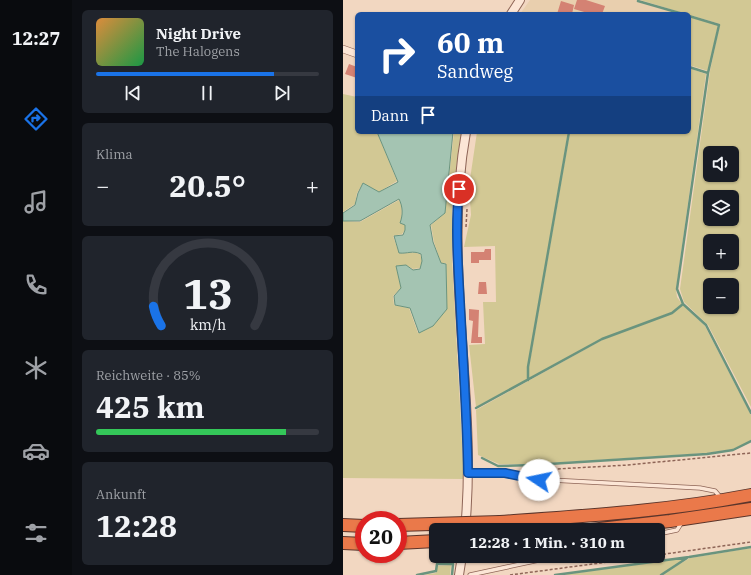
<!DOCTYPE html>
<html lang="de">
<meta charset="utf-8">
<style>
:root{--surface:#171b24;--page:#20242c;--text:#f1f3f6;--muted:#9ea1a6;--line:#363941;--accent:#1a73e8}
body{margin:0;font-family:"IBM Plex Serif",serif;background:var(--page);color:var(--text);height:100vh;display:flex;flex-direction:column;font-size:15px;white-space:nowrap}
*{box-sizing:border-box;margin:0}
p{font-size:13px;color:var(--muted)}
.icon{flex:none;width:22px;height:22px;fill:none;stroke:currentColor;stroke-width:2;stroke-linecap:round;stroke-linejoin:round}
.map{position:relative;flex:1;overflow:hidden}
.details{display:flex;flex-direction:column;gap:10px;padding:10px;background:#0d0f14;width:271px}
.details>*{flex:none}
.banner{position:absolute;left:12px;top:12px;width:336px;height:122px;border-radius:6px;box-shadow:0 1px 3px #0004;background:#1a4fa0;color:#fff;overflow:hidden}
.fabs{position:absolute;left:360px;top:146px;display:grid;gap:8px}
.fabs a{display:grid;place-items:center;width:36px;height:36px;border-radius:6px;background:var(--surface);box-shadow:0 1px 3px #0004;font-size:20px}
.speed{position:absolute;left:12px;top:511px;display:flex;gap:8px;font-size:20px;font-weight:700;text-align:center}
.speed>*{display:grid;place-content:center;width:52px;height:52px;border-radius:50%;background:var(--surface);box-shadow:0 1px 3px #0004;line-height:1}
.speed .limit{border:6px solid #d22;background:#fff;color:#111}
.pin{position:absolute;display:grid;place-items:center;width:34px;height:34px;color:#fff;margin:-17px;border:2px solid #fff;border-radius:50%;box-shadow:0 1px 4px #0007}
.me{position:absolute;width:44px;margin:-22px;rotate:281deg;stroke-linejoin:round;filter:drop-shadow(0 0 3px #0008)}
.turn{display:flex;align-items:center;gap:14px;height:84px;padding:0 16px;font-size:18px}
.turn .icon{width:52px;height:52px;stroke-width:2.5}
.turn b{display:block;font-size:28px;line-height:34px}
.then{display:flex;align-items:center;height:38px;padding:0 16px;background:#0003;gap:8px;font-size:15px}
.big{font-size:30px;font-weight:700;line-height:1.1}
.details .card{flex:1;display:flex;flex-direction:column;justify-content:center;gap:6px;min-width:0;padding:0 14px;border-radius:6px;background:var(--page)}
.details .dial{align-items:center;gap:0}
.dial svg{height:104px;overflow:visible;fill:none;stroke:var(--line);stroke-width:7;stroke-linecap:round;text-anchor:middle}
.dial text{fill:var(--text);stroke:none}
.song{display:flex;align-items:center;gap:12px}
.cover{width:48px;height:48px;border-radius:6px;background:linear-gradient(135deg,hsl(30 70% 55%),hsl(140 70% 35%))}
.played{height:4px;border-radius:2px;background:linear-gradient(90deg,var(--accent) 80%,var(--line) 80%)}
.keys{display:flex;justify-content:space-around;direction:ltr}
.heat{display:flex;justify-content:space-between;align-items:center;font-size:22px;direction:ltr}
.charge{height:6px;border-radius:3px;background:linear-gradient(90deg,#34c759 85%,var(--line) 0)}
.trip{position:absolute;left:86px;top:523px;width:236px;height:40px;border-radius:6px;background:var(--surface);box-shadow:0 1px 3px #0004;font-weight:700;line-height:40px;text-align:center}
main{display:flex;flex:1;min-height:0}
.dock{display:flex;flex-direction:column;width:72px;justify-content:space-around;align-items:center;background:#090b0e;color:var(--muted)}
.dock .icon{width:28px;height:28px}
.dock .current{color:var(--accent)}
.dock b{font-size:18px;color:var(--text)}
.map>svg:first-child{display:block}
.farmland{fill:#e9cfae}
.green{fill:#d2c894;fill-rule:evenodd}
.water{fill:#a4c4b2;stroke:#6a947e}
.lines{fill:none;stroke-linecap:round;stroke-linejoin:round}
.stream{stroke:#6a947e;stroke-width:2.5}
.building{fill:#d48273}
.service-casing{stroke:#8e6557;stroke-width:5}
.minor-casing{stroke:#8e6557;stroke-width:8}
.tertiary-casing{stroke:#8e6557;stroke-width:10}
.motorway-casing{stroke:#5b352b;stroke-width:14}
.path{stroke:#8e6557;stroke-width:1.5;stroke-dasharray:3 2;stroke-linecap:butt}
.service{stroke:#fce6d6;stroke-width:3.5}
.minor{stroke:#fce6d6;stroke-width:7}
.tertiary{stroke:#fce6d6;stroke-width:8}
.motorway{stroke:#ea794a;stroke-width:12}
.motorway-bridge-casing{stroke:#5b352b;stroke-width:14;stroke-linecap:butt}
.motorway-bridge{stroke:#ea794a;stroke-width:12}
.route-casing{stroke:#114b97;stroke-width:10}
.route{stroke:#1a73e8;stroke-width:7}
</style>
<main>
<nav class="dock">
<b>12:27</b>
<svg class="icon current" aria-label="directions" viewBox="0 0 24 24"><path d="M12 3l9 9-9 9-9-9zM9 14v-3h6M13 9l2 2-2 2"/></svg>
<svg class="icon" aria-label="music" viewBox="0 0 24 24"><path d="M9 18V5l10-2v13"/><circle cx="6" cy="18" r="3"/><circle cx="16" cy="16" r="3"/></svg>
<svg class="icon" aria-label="phone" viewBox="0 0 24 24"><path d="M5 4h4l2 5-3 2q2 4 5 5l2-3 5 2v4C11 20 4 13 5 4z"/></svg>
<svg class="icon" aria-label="climate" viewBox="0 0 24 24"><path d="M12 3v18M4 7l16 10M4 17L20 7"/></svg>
<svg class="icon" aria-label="car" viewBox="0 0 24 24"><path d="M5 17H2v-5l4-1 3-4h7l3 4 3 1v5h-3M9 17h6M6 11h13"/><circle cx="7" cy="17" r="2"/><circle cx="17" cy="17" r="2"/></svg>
<svg class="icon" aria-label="filters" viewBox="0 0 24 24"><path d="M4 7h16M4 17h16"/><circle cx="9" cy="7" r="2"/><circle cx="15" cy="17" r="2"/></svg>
</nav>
<section class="details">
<div class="card">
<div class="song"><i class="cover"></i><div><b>Night Drive</b><p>The Halogens</p></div></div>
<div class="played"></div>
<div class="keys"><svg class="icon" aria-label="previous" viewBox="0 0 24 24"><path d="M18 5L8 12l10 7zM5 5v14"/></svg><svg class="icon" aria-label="pause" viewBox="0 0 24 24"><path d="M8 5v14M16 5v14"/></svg><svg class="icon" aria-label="next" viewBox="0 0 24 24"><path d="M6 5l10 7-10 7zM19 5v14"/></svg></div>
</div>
<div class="card"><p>Klima</p>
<div class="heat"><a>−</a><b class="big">20.5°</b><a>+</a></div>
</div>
<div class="card dial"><svg viewBox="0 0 100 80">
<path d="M14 69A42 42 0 1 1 86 69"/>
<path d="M14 69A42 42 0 0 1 8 54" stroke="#1a73e8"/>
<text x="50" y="56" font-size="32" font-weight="700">13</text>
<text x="50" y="72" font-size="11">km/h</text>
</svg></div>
<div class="card"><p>Reichweite · 85%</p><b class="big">425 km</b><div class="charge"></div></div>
<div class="card"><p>Ankunft</p><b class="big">12:28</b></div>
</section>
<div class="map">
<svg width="408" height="575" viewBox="0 0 408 575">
<rect width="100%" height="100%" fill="#f2d7c1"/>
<path class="farmland" d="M187,0H294V2L329,12L327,14H177Z"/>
<path class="green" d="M297,0H408V407L365,325L341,302L337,289L367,71L377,24ZM367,153H389V175H367ZM367,197H389V219H367ZM367,241H389V263H367ZM367,285H389V307H367Z
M346,17L375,25L365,71L346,65Z
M346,68L363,74L333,289L334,297L339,304L329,312L259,339L186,378V367L227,132H346Z
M0,94L14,97V132H34L54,181L36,192L20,183L14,193L12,204L0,212Z
M111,132H118L109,198V259L121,479L0,478V221L17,222L56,200C60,208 59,215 57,223L62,225V230L59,234L50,236L56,253C64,254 69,251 77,254L79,261L77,268L70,269L63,265L53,266L58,288L50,296L51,305L66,308L75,333L90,326L104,309L103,263H98L91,242L88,225L102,213Z
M134,132H225L185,367V379L133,407L126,345L142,344L140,302H153L152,246L121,247L128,215L126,186Z
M340,305L362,326L408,415V440L406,442L390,449L364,453L190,464H156L135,455L133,410L259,340L329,313Z
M408,548V575H318L347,558Z
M344,558L317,575H218Z
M108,565L107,575H80L93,573L94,566Z"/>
<path class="water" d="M34,132H110L102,213L87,225L90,242L98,263L103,264L104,309L90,326L76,333L67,308L52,305L51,296L58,288L53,266L63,265L70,270L77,269L79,261L78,254C69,250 65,254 56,253L51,236L60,235L62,230V225L57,223C60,215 60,207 56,199L17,221H0V213L12,205L15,193L20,183L36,192L55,182Z"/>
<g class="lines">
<path class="stream" d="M295,1L340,14
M346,16L376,25L365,73
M346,67L365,73L334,289L340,304L363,325L408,413
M185,380V367L226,132
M133,408L259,339L329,313L340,304
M139,458L155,466L190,465L364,454L390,450L408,441
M74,575L93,571L94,564H110L109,575
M212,575L346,557L408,547
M318,575L344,558"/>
</g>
<path class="building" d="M234,0H243L262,6L259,14H248L231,9Z
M218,1L231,5L229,14H214Z
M6,64L14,67V78L2,74Z
M142,249H148V260H136V263H128V252H141Z
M136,282H143L144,294H135Z
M126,309L136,310L135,337H139V343H128L130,321L126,320Z"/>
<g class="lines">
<g class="service-casing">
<path id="service" d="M125,473H162L189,479L357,488L372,491L378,498
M315,534L334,530L339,522
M127,575L215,556"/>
</g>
<g class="minor-casing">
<path id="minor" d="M0,49L14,54"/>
</g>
<g class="tertiary-casing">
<path id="tertiary" d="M168,14L177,0
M122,530C135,397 99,264 123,132
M116,575L119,556"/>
</g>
<g class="motorway-casing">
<path id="motorway" d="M157,522C241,516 325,511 408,495
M0,525L21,526
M248,530L327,521L408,509
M0,543L21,544
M55,543L93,541"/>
</g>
<path class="path" d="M123,227L124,209
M185,472L195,470L285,465L408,453
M315,555L408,542
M167,575L310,556"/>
<use href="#service" class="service"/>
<use href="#minor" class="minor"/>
<use href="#tertiary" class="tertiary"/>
<use href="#motorway" class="motorway"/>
<g class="motorway-bridge-casing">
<path id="motorway-bridge" d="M55,525L157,522"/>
</g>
<use href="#motorway-bridge" class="motorway-bridge"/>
</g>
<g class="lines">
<g class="route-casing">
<path id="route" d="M116,189C112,226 115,265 117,302C120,359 124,416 125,473H162L196,480"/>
</g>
<use href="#route" class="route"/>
</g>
</svg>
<div class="fabs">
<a><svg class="icon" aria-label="sound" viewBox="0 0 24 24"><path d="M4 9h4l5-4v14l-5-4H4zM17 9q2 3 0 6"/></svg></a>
<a><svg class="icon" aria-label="layers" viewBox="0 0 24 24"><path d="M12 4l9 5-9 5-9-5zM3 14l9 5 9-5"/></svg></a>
<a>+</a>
<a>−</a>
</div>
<div class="speed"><div class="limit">20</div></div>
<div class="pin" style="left:116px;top:189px;background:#d93025"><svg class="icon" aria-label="arrive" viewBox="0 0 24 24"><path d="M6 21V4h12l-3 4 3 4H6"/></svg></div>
<svg class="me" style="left:196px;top:480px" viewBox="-20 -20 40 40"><circle r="19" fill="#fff"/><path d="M0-13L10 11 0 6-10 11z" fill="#1a73e8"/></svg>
<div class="trip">12:28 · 1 Min. · 310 m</div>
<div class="banner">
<div class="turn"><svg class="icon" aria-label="right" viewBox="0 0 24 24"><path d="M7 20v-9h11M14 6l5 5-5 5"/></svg><div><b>60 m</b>Sandweg</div></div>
<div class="then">Dann<svg class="icon" aria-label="arrive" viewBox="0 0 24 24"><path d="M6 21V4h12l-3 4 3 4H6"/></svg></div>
</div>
</div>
</main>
